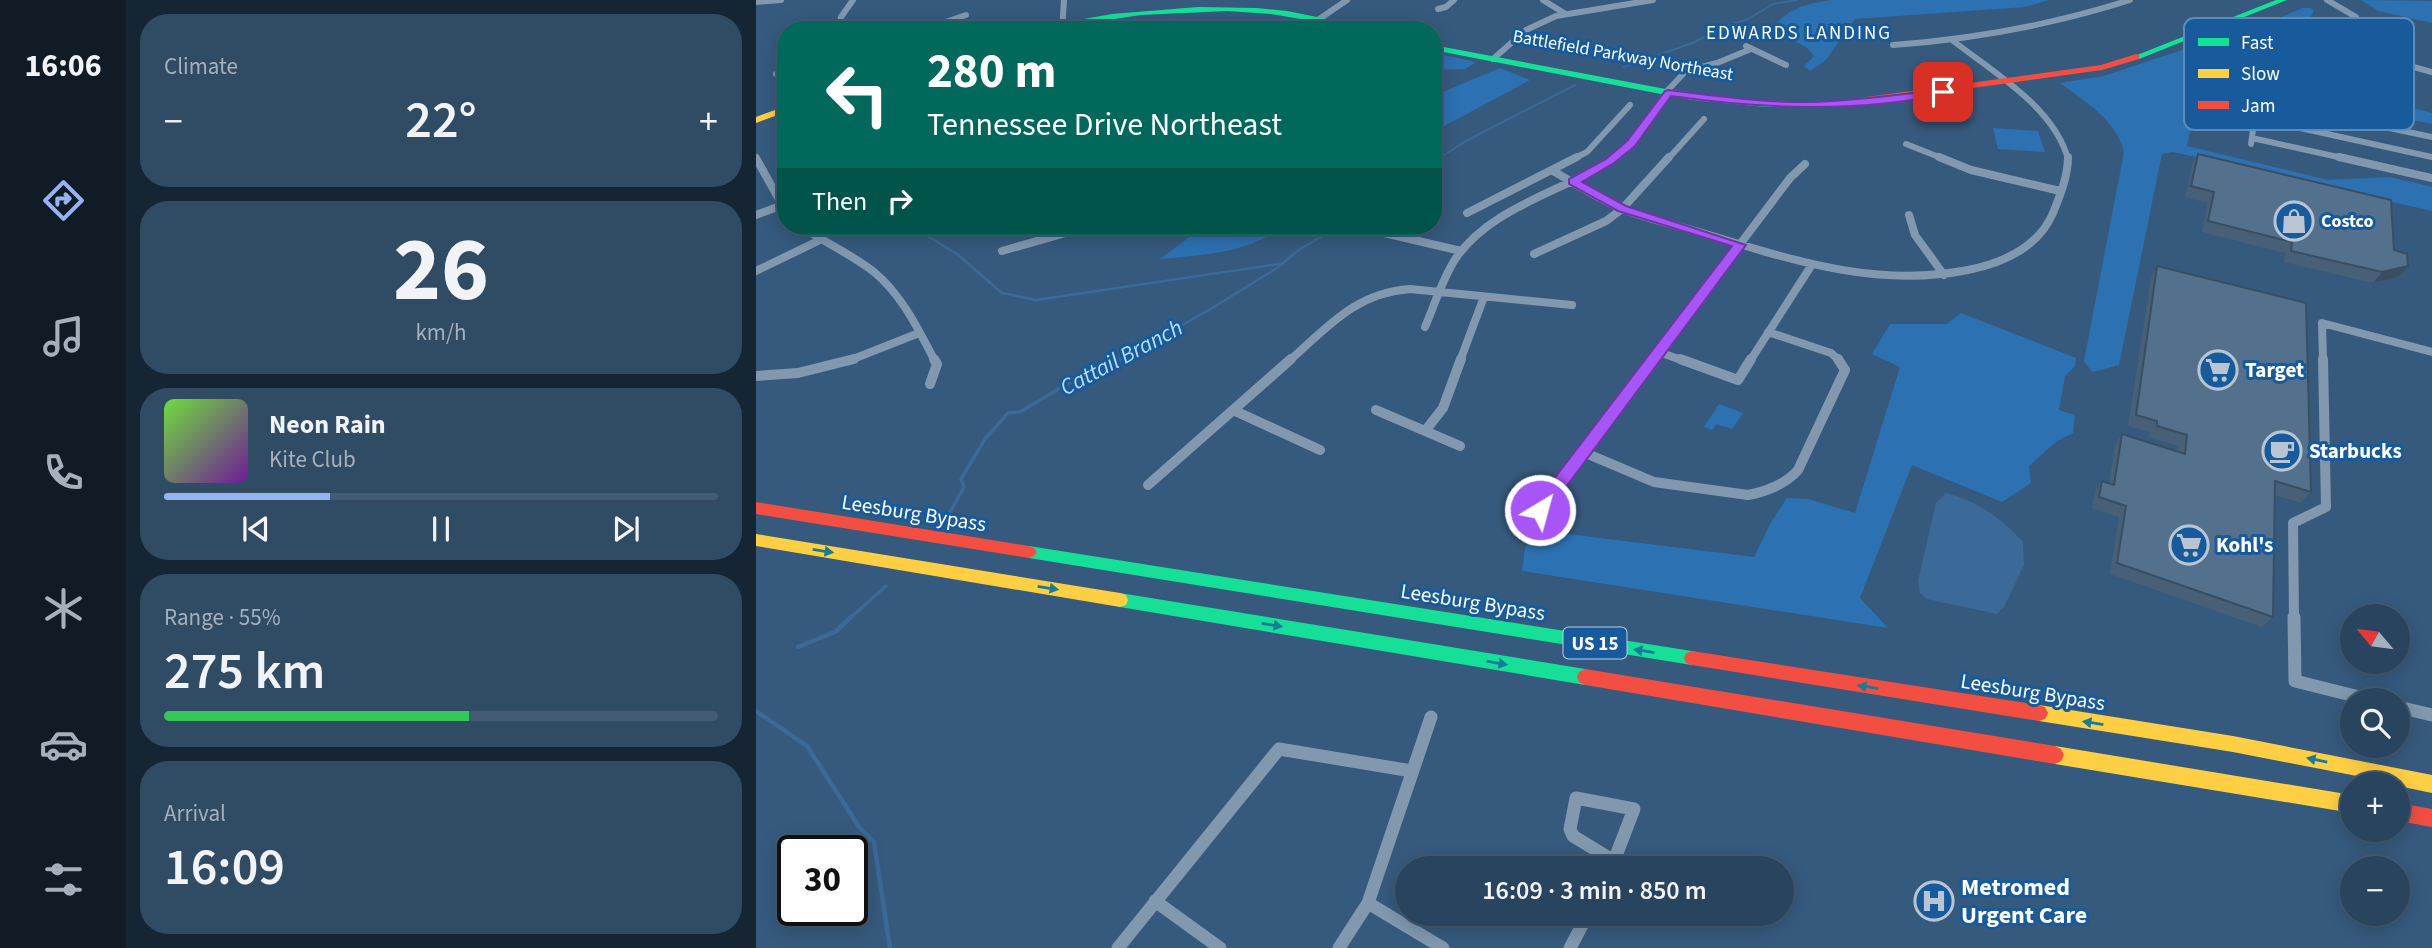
<!DOCTYPE html>
<meta charset="utf-8">
<style>
:root{--surface:#28445e;--page:#304b64;--text:#f1f3f6;--muted:#a5b0bc;--line:#445c73;--accent:#95b2f1}
body{margin:0;font-family:"Source Sans 3",sans-serif;background:var(--page);color:var(--text);height:100vh;display:flex;flex-direction:column;font-size:26px;white-space:nowrap}
*{box-sizing:border-box;margin:0}
p{font-size:23px;color:var(--muted)}
.icon{flex:none;width:38px;height:38px;fill:none;stroke:currentColor;stroke-width:2;stroke-linecap:round;stroke-linejoin:round}
.map{position:relative;flex:1;overflow:hidden}
.details{display:flex;flex-direction:column;gap:14px;padding:14px;background:#162534;width:630px}
.details>*{flex:none}
.guide{position:absolute;left:21px;top:21px;width:665px;height:214px;border-radius:28px;box-shadow:0 4px 18px #0003,0 0 0 2px var(--line);background:#00695c;color:#fff;overflow:hidden}
.needle{width:46px;rotate:299deg}
.controls{position:absolute;left:1584px;top:604px;display:grid;gap:14px}
.controls a{display:grid;place-items:center;width:70px;height:70px;border-radius:50%;background:var(--surface);box-shadow:0 4px 18px #0003,0 0 0 2px var(--line);font-size:35px}
.speed{position:absolute;left:21px;top:835px;display:flex;gap:14px;font-size:35px;font-weight:700;text-align:center}
.speed>*{display:grid;place-content:center;width:91px;height:91px;border-radius:50%;background:var(--surface);box-shadow:0 4px 18px #0003,0 0 0 2px var(--line);line-height:1}
.speed .limit{border:4px solid #111;border-radius:10px;background:#fff;color:#111}
.pin{position:absolute;display:grid;place-items:center;width:60px;height:60px;color:#fff;margin:-30px;border-radius:14px;box-shadow:0 4px 10px #0006}
.me{position:absolute;width:77px;margin:-38px;rotate:37deg;stroke-linejoin:round;filter:drop-shadow(0 0 5px #0008)}
.turn{display:flex;align-items:center;gap:24px;height:147px;padding:0 35px;font-size:32px}
.turn .icon{width:91px;height:91px;stroke-width:2.5}
.turn b{display:block;font-size:49px;line-height:60px}
.then{display:flex;align-items:center;height:66px;padding:0 35px;background:#0003;gap:14px;font-size:26px}
.big{font-size:52px;font-weight:600;line-height:1.1}
.details .card{flex:1;display:flex;flex-direction:column;justify-content:center;gap:10px;min-width:0;padding:0 24px;border-radius:28px;background:var(--page)}
.details .dial{align-items:center;gap:0}
.dial b{font-size:91px;line-height:1}
.song{display:flex;align-items:center;gap:21px}
.cover{width:84px;height:84px;border-radius:10px;background:linear-gradient(135deg,hsl(100 70% 55%),hsl(280 70% 35%))}
.played{height:7px;border-radius:4px;background:linear-gradient(90deg,var(--accent) 30%,var(--line) 30%)}
.keys{display:flex;justify-content:space-around;direction:ltr}
.heat{display:flex;justify-content:space-between;align-items:center;font-size:38px;direction:ltr}
.charge{height:10px;border-radius:5px;background:linear-gradient(90deg,#34c759 55%,var(--line) 0)}
.trip{position:absolute;left:639px;top:856px;width:399px;height:70px;border-radius:35px;background:var(--surface);box-shadow:0 4px 18px #0003,0 0 0 2px var(--line);font-weight:600;line-height:70px;text-align:center}
main{display:flex;flex:1;min-height:0}
.tab-bar{display:flex;flex-direction:column;width:126px;justify-content:space-around;align-items:center;background:#101b26;color:var(--muted)}
.tab-bar .icon{width:49px;height:49px}
.tab-bar .on{color:var(--accent)}
.tab-bar b{font-size:32px;color:var(--text)}
.map>svg:first-child{display:block}
.green{fill:#2c71b2}
.water{fill:#3b6a98}
.lines{fill:none;stroke-linecap:round;stroke-linejoin:round}
.stream-far3{stroke:#3b6a98;stroke-width:2}
.stream-far2{stroke:#3b6a98;stroke-width:2.5}
.stream-far1{stroke:#3b6a98;stroke-width:3.5}
.stream{stroke:#3b6a98;stroke-width:4.5}
.street-far3{stroke:#8198af;stroke-width:6}
.street-far2{stroke:#8198af;stroke-width:8}
.street-far1{stroke:#8198af;stroke-width:10}
.street{stroke:#8198af;stroke-width:13}
.fast{fill:#16e098;fill-rule:evenodd}
.slow{fill:#ffcf43;fill-rule:evenodd}
.jam{fill:#f24e42;fill-rule:evenodd}
.wall{fill:#476078}
.shaded-wall{fill:#3a4e62}
.building{fill:#53708c;stroke:#3a4e62;stroke-width:2}
.oneway{fill:#177c9c}
.route{fill:#a855f7;stroke:#6d37a1;stroke-width:2}
.labels{text-anchor:middle;stroke-width:6;stroke-linejoin:round;paint-order:stroke}
.far-street-label{font-size:18px;fill:#fff;stroke:#175b9d}
.far-poi-label{font-size:18px;font-weight:bold;fill:#fff;stroke:#175b9d;text-anchor:start}
.far-neighbourhood-label{font-size:19px;letter-spacing:2px;fill:#fff;stroke:#175b9d}
.shield{fill:#175b9d;stroke:#b9cee2;stroke-width:2}
.shield-label{font-size:19px;font-weight:bold;fill:#fff}
.poi-label{font-size:21px;font-weight:bold;fill:#fff;stroke:#175b9d;text-anchor:start}
.street-label{font-size:21px;fill:#fff;stroke:#175b9d}
.water-label{font-size:23px;font-style:italic;fill:#bbdcf9;stroke:#175b9d}
.near-poi-label{font-size:24px;font-weight:bold;fill:#fff;stroke:#175b9d;text-anchor:start}
.key{fill:#175b9d;stroke:#5d8cba;stroke-width:2}
.key-label{font-size:19px;fill:#fff}
</style>
<main>
<nav class="tab-bar">
<b>16:06</b>
<svg class="icon on" aria-label="directions" viewBox="0 0 24 24"><path d="M12 3l9 9-9 9-9-9zM9 14v-3h6M13 9l2 2-2 2"/></svg>
<svg class="icon" aria-label="music" viewBox="0 0 24 24"><path d="M9 18V5l10-2v13"/><circle cx="6" cy="18" r="3"/><circle cx="16" cy="16" r="3"/></svg>
<svg class="icon" aria-label="phone" viewBox="0 0 24 24"><path d="M5 4h4l2 5-3 2q2 4 5 5l2-3 5 2v4C11 20 4 13 5 4z"/></svg>
<svg class="icon" aria-label="climate" viewBox="0 0 24 24"><path d="M12 3v18M4 7l16 10M4 17L20 7"/></svg>
<svg class="icon" aria-label="car" viewBox="0 0 24 24"><path d="M5 17H2v-5l4-1 3-4h7l3 4 3 1v5h-3M9 17h6M6 11h13"/><circle cx="7" cy="17" r="2"/><circle cx="17" cy="17" r="2"/></svg>
<svg class="icon" aria-label="filters" viewBox="0 0 24 24"><path d="M4 7h16M4 17h16"/><circle cx="9" cy="7" r="2"/><circle cx="15" cy="17" r="2"/></svg>
</nav>
<section class="details">
<div class="card"><p>Climate</p>
<div class="heat"><a>−</a><b class="big">22°</b><a>+</a></div>
</div>
<div class="card dial"><b>26</b><p>km/h</p></div>
<div class="card">
<div class="song"><i class="cover"></i><div><b>Neon Rain</b><p>Kite Club</p></div></div>
<div class="played"></div>
<div class="keys"><svg class="icon" aria-label="previous" viewBox="0 0 24 24"><path d="M18 5L8 12l10 7zM5 5v14"/></svg><svg class="icon" aria-label="pause" viewBox="0 0 24 24"><path d="M8 5v14M16 5v14"/></svg><svg class="icon" aria-label="next" viewBox="0 0 24 24"><path d="M6 5l10 7-10 7zM19 5v14"/></svg></div>
</div>
<div class="card"><p>Range · 55%</p><b class="big">275 km</b><div class="charge"></div></div>
<div class="card"><p>Arrival</p><b class="big">16:09</b></div>
</section>
<div class="map">
<svg width="1676" height="948" viewBox="0 0 1676 948">
<rect width="100%" height="100%" fill="#365a7e"/>
<path class="green" d="M1076,0H1293L1269,7L1099,19L1070,60L1054,71L1048,66L1058,56L1050,47L1023,33L1020,25C1033,7 1055,3 1076,0Z
M1605,0L1676,1V23L1622,11Z
M1546,8H1555L1558,11L1548,27L1531,43L1499,59L1533,75L1676,113V124L1446,78L1431,146L1572,180L1634,177L1676,187V211L1417,152L1406,154L1363,365L1336,372L1328,361L1368,152C1361,120 1329,102 1304,83L1348,76L1429,49L1446,53Z
M470,20L539,28L459,30Z
M677,53L716,61L719,63L709,69L677,70Z
M744,68L774,80L677,132V96Z
M1237,128L1282,131L1289,152L1242,149Z
M448,226H528C492,253 448,255 404,259Z
M1205,313L1320,358L1319,366L1309,376L1303,410L1319,415L1317,433L1301,441L1273,466L1275,483L1246,502L1156,465L1104,598L1132,628L766,571L769,548L779,530L998,557L1014,524L1031,498L1052,499L1099,513L1144,367L1116,354L1134,324H1191Z
M963,404L987,413L976,429L960,424L956,430L948,427Z"/>
<path class="water" d="M1190,493C1222,502 1244,517 1267,542L1268,565L1248,607L1241,614L1171,599L1164,593L1162,581L1180,503Z"/>
<g class="lines">
<path class="stream-far3" d="M868,67L939,42L967,27L992,19L1017,4L1041,0
M682,159L710,141L819,85"/>
<path class="stream-far2" d="M677,162L684,157
M155,226L201,254L246,293L280,300L523,264
M363,361L458,307L521,268L544,249L584,226"/>
<path class="stream-far1" d="M189,521L208,487L205,479L229,439L252,413L264,412L326,375L366,359
M93,619L130,586"/>
<path class="stream" d="M42,647L79,632L95,617
M0,711L51,746L103,827L118,842L134,948"/>
<path class="street-far3" d="M787,0L808,13
M0,2L25,0
M682,9L690,7L698,0
M556,24L591,0
M82,30L85,17L97,0
M166,30L210,15
M306,30L308,0
M405,30L414,22
M1196,40C1237,72 1298,107 1312,159
M1137,45C1218,39 1296,25 1374,0
M990,46L1030,65
M1593,49L1676,72
M737,59L770,30L800,16L897,0
M20,74L30,73
M1546,76C1589,62 1590,62 1600,17L1571,0
M1501,100L1676,137
M1499,118L1676,157
M1496,138L1591,159
M1150,144L1188,159
M1495,144L1502,95
M817,159L831,152L874,105
M857,159L874,145L912,90L930,71L961,63L995,49
M912,159L948,119"/>
<path class="street-far2" d="M1183,157L1215,170L1304,191
M1583,157L1676,178
M0,158L30,212
M797,171C820,184 842,199 867,209C895,220 924,226 953,235C1039,261 1122,288 1212,270C1247,263 1282,248 1297,213C1304,196 1312,176 1312,157
M711,213L821,157
M0,215L24,206
M1153,215L1159,235L1188,275
M44,226C68,242 95,254 118,272C146,295 162,329 179,361
M611,229L705,251
M246,251L334,226
M778,254L850,221L866,209L913,157
M0,271L64,240
M669,327C679,304 686,279 700,258C737,205 809,192 859,157
M1012,332L1075,353L1084,361
M903,352L928,361
M92,361L163,333
M533,361C572,327 599,293 654,289L816,305
M704,361L728,297
M896,361L1034,178L1049,164
M994,361L1055,266
M1567,361L1566,323L1676,352"/>
<path class="street-far1" d="M924,359L982,380L995,359
M0,376L42,373L98,359
M174,384L181,364L178,359
M477,410L564,450
M620,410L704,446
M669,431L687,408L705,359
M827,452L898,482L992,495C1009,492 1030,484 1042,470L1089,370L1082,359
M392,485L535,359
M784,510L897,359
M1538,619L1537,523L1570,507L1567,359"/>
<path class="street" d="M1538,617L1539,681L1615,700
M1642,707L1676,715
M820,798L878,809L858,861L817,836L814,829Z
M399,901L464,948
M612,903L687,948
M362,948L523,749L656,771
M583,948L612,903L675,717
M814,948L832,914"/>
<path class="fast" d="M1520,0H1531L1383,59L1376,57Z
M442,7L500,8L531,11L626,30H609L515,14L471,11L385,15L285,30H266L356,14Z
M677,45L936,94L1010,101H1081L1086,104L1081,107H1010L936,100L677,50Z
M273,546L936,651L942,653L944,658L942,663L936,665L273,558L268,556L265,552L268,548Z
M364,593L829,669L835,672L837,677L835,682L829,685L364,607L358,605L356,600L358,595Z"/>
<path class="slow" d="M30,106V112L0,123V117Z
M0,534L364,593L370,595L372,600L370,605L364,607L0,546Z
M1283,705L1477,736L1676,775V793L1642,786V784L1477,752L1283,721L1277,719L1274,713L1277,707Z
M1299,746L1596,795V813L1299,764L1293,761L1290,755L1293,749Z"/>
<path class="jam" d="M1380,54L1383,55V59L1346,70L1081,107L1076,104L1081,101L1345,65Z
M0,502L273,546L278,548L281,552L278,556L273,558L0,514Z
M936,651L1283,705L1289,707L1292,713L1289,719L1283,721L936,665L930,663L928,658L930,653Z
M829,669L1299,746L1305,749L1308,755L1305,761L1299,764L829,685L823,682L821,677L823,672Z
M1642,803L1676,809V827L1642,821Z"/>
</g>
<path class="wall" d="M1442,154L1638,250L1643,277L1617,283L1528,262L1529,253L1446,232L1452,203L1429,197L1436,165Z
M1401,266L1555,492L1545,503L1519,495L1517,617L1506,627L1354,574L1363,517L1336,508L1339,492L1346,481L1353,483L1359,445L1366,434L1422,452L1423,446L1393,437L1394,432L1372,426L1395,278Z"/>
<path class="shaded-wall" d="M1652,266L1643,277L1617,283L1626,272Z"/>
<path class="building" d="M1442,154L1635,200L1638,250L1651,254L1652,266L1626,272L1535,251L1536,242L1452,221L1458,192L1435,186Z
M1401,266L1550,303L1555,492L1519,481L1517,617L1361,563L1370,506L1343,497L1346,481L1358,485L1366,434L1429,454L1431,435L1401,426V421L1380,415Z"/>
<defs><path id="oneway-solid" d="M-6-.8H1V-3.2L6.5 0L1 3.2V.8H-6Z" transform="scale(1.75)"/></defs>
<g class="oneway">
<use href="#oneway-solid" transform="translate(67 551) rotate(9)"/>
<use href="#oneway-solid" transform="translate(292 588) rotate(9)"/>
<use href="#oneway-solid" transform="translate(516 625) rotate(9)"/>
<use href="#oneway-solid" transform="translate(888 651) rotate(-171)"/>
<use href="#oneway-solid" transform="translate(741 663) rotate(10)"/>
<use href="#oneway-solid" transform="translate(1112 687) rotate(-171)"/>
<use href="#oneway-solid" transform="translate(1337 723) rotate(-171)"/>
<use href="#oneway-solid" transform="translate(1561 760) rotate(-168)"/>
</g>
<path class="route" d="M1187,89L1190,90V94C1099,113 1007,109 915,96L879,146L858,163L826,182L870,206L990,245L790,514H778L776,510L778,505L976,246L862,211L813,184V179L850,159L871,141L909,91L912,90C961,96 1009,103 1058,102C1101,100 1144,95 1187,89Z"/>
<defs>
<g id="shop-ring" transform="scale(2.0125)"><circle r="9.5" fill="#175b9d" stroke="#b9c5d2" stroke-width="1.5"/><path d="M-5-2.5h2.3a2.7 3.5 0 0 1 5.4 0H5L5.5 6h-11ZM-1.5-2.5h3a1.5 2.3 0 0 0-3 0Z" fill="#b9c5d2"/></g>
<g id="supermarket-ring" transform="scale(2.0125)"><circle r="9.5" fill="#175b9d" stroke="#b9c5d2" stroke-width="1.5"/><path d="M-6-5.5h2.5l.6 2H6L4.5 2H-2.5L-4.4-4H-6ZM-1.5 3.2a1.3 1.3 0 1 0 .1 0ZM3 3.2a1.3 1.3 0 1 0 .1 0Z" fill="#b9c5d2"/></g>
<g id="cafe-ring" transform="scale(2.0125)"><circle r="9.5" fill="#175b9d" stroke="#b9c5d2" stroke-width="1.5"/><path d="M-5.5-4.5H6V0H3Q3 3.5 0 3.5H-2.5Q-5.5 3.5-5.5 0ZM3-3.2v2h1.7v-2ZM-6 4.5H4V6H-6Z" fill="#b9c5d2"/></g>
<g id="hospital-ring" transform="scale(2.0125)"><circle r="9.5" fill="#175b9d" stroke="#b9c5d2" stroke-width="1.5"/><path d="M-5-5h3v3.5h4V-5h3V5h-3V1.5h-4V5h-3Z" fill="#b9c5d2"/></g>
</defs>
<g fill-rule="evenodd">
<use href="#shop-ring" x="1538" y="221"/>
<use href="#supermarket-ring" x="1462" y="370"/>
<use href="#cafe-ring" x="1526" y="451"/>
<use href="#supermarket-ring" x="1433" y="545"/>
<use href="#hospital-ring" x="1178" y="901"/>
</g>
<g class="labels">
<g class="far-street-label">
<text transform="translate(867 55) rotate(10)" y="6">Battlefield Parkway Northeast</text>
</g>
<g class="far-poi-label">
<text x="1565" y="227">Costco</text>
</g>
<g class="far-neighbourhood-label">
<text x="1043" y="39">EDWARDS LANDING</text>
</g>
<rect class="shield" x="807.5" y="627.5" width="63" height="31" rx="5"/>
<g class="shield-label">
<text x="839" y="650">US 15</text>
</g>
<g class="poi-label">
<text x="1489" y="377">Target</text>
<text x="1553" y="458">Starbucks</text>
<text x="1460" y="552">Kohl's</text>
</g>
<g class="street-label">
<text transform="translate(158 513) rotate(9)" y="7">Leesburg Bypass</text>
<text transform="translate(717 602) rotate(9)" y="7">Leesburg Bypass</text>
<text transform="translate(1277 692) rotate(9)" y="7">Leesburg Bypass</text>
</g>
<g class="water-label">
<text transform="translate(365 357) rotate(-28)" y="8">Cattail Branch</text>
</g>
<g class="near-poi-label">
<text x="1205" y="895">Metromed<tspan x="1205" dy="28">Urgent Care</tspan></text>
</g>
</g>
<rect x="1428" y="18" width="230" height="112" rx="10" class="key"/>
<rect x="1442" y="38" width="31" height="8" fill="#16e098"/>
<rect x="1442" y="69" width="31" height="9" fill="#ffcf43"/>
<rect x="1442" y="101" width="31" height="8" fill="#f24e42"/>
<g class="key-label">
<text x="1485" y="49">Fast</text>
<text x="1485" y="80">Slow</text>
<text x="1485" y="112">Jam</text>
</g>
</svg>
<div class="controls">
<a><svg class="needle" viewBox="-14 -14 28 28"><path d="M0-13l5 13h-10z" fill="#e53935"/><path d="M0 13l5-13h-10z" fill="#a5b0bc"/></svg></a>
<a><svg class="icon" aria-label="search" viewBox="0 0 24 24"><circle cx="10" cy="10" r="6"/><path d="M15 15l6 6"/></svg></a>
<a>+</a>
<a>−</a>
</div>
<div class="speed"><div class="limit">30</div></div>
<div class="pin" style="left:1187px;top:92px;background:#d93025"><svg class="icon" aria-label="arrive" viewBox="0 0 24 24"><path d="M6 21V4h12l-3 4 3 4H6"/></svg></div>
<svg class="me" style="left:784px;top:510px" viewBox="-20 -20 40 40"><circle r="17" fill="#a855f7" stroke="#fff" stroke-width="3"/><path d="M0-11L8 9 0 5-8 9z" fill="#fff"/></svg>
<div class="trip">16:09 · 3 min · 850 m</div>
<div class="guide">
<div class="turn"><svg class="icon" aria-label="left" viewBox="0 0 24 24"><path d="M17 20v-9H6M10 6l-5 5 5 5"/></svg><div><b>280 m</b>Tennessee Drive Northeast</div></div>
<div class="then">Then<svg class="icon" aria-label="right" viewBox="0 0 24 24"><path d="M7 20v-9h11M14 6l5 5-5 5"/></svg></div>
</div>
</div>
</main>
